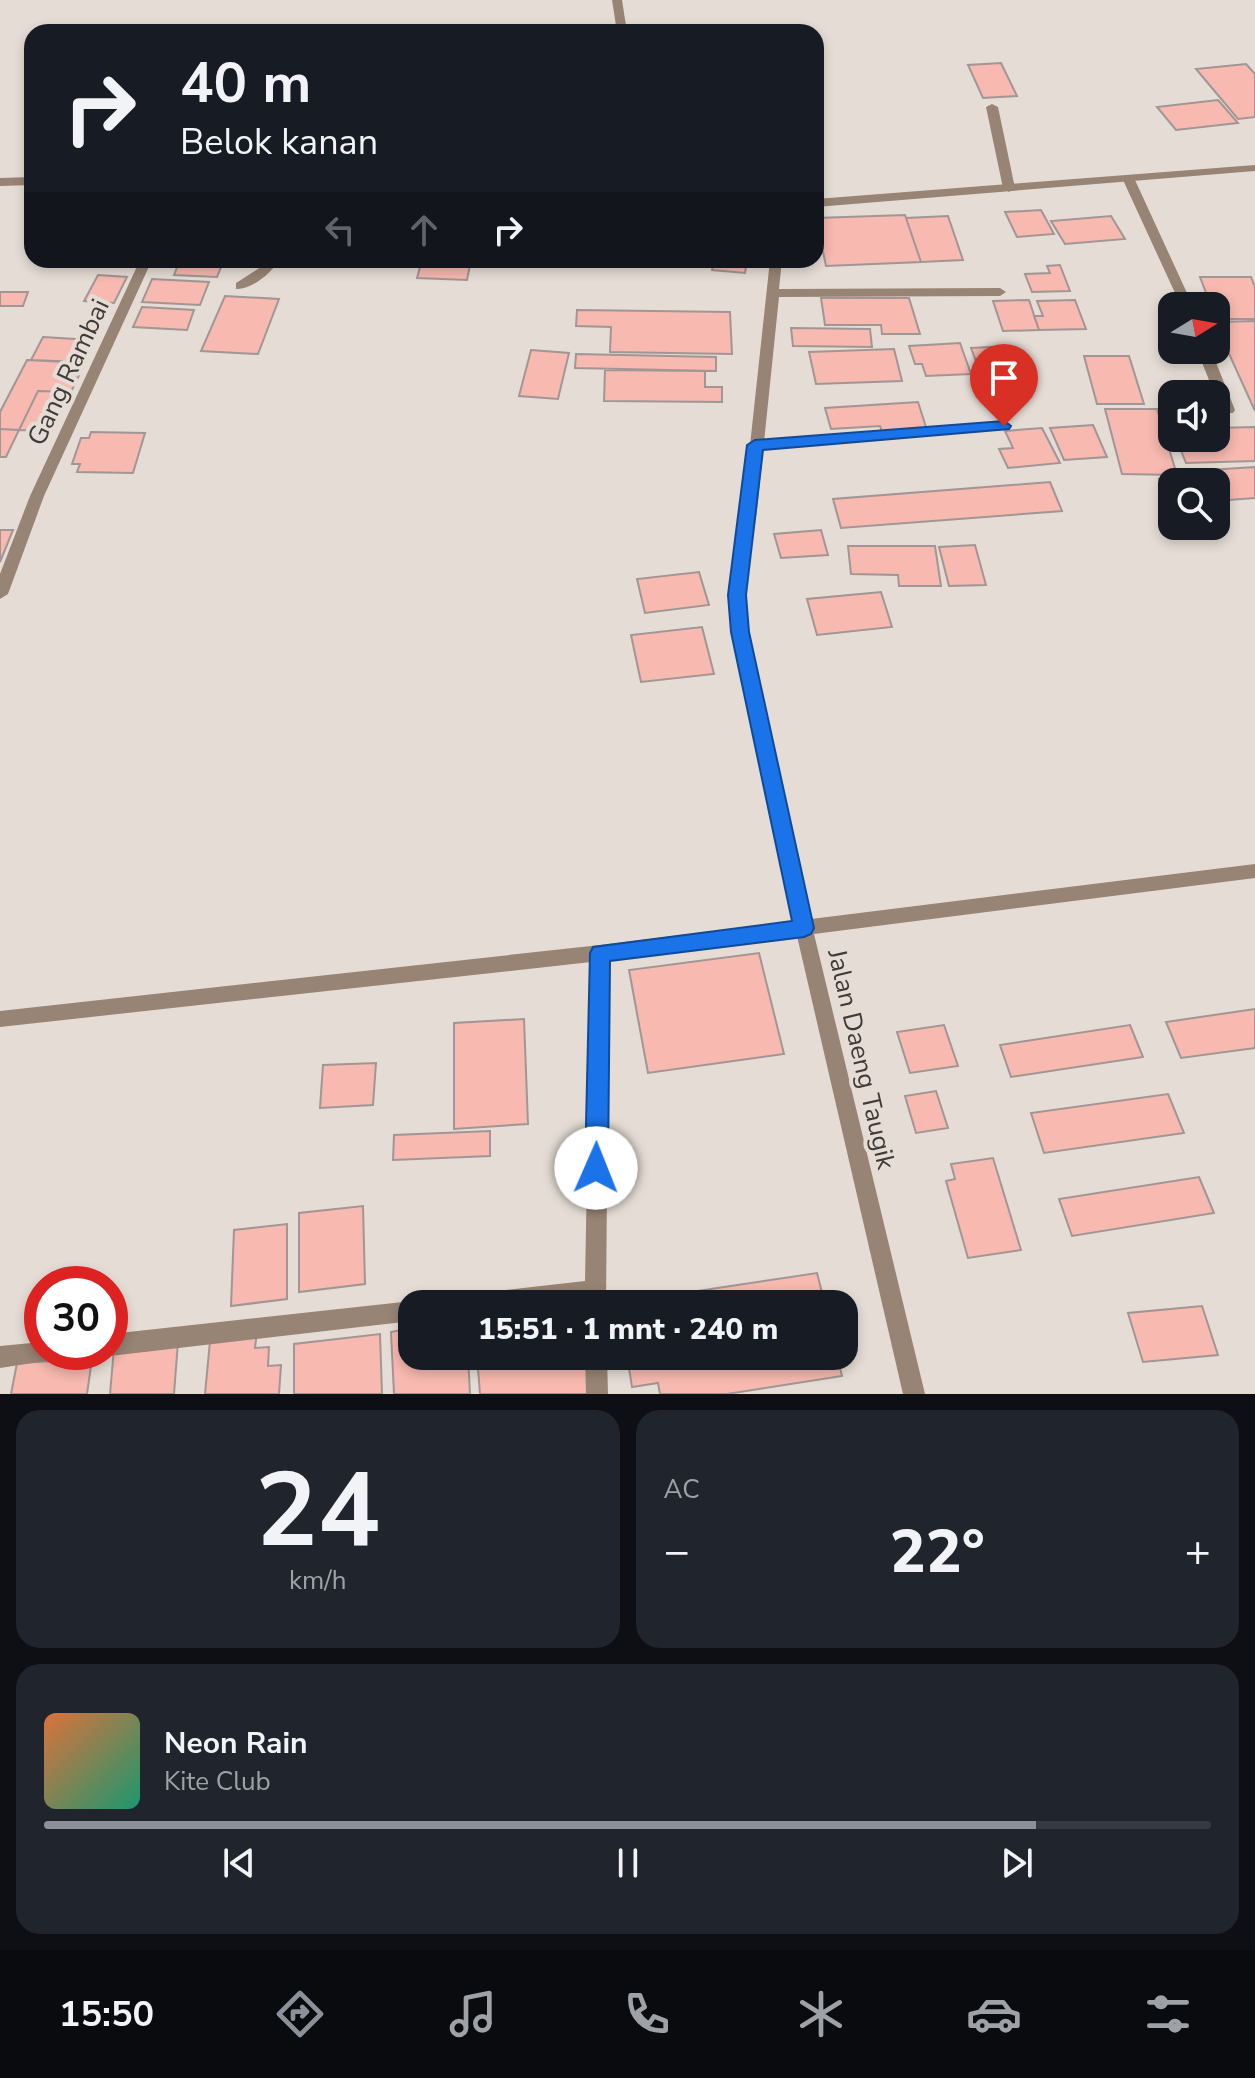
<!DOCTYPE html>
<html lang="id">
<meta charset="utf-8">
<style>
:root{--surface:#171b24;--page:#20242c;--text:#f1f3f6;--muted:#9ea1a6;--line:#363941;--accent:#8c9099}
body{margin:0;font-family:"Nunito Sans",sans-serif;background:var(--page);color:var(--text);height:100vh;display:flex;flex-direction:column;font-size:30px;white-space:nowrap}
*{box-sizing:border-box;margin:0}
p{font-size:26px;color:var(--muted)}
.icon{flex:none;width:44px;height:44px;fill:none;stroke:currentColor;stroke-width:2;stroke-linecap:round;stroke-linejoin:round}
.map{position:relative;height:1394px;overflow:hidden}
.side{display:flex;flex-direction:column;gap:16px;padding:16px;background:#0d0f14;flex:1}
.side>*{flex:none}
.top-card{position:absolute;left:24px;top:24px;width:800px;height:244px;border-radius:24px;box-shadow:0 4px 12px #0003;background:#171b24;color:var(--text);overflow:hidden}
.needle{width:52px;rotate:79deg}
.tools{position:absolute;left:1158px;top:292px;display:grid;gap:16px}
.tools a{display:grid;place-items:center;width:72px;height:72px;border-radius:16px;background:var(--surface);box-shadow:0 4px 12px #0003;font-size:40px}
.speed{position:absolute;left:24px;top:1266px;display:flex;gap:16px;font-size:40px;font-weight:700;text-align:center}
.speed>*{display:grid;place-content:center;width:104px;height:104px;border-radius:50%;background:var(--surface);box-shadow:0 4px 12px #0003;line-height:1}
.speed .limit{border:12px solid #d22;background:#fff;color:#111}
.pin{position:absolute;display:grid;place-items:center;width:68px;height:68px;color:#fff;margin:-82px -34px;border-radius:50% 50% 50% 0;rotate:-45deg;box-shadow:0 0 8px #0007}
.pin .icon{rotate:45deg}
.me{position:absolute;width:88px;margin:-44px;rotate:1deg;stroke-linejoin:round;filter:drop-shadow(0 0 6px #0008)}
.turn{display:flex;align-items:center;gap:28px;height:168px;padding:0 24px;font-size:36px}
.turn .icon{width:104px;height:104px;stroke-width:2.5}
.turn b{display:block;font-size:56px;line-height:68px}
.lanes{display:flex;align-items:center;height:76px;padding:0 24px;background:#0003;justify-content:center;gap:40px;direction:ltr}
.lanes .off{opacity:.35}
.big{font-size:60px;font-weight:800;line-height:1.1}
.side .widget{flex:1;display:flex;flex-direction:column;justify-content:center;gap:12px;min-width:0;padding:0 28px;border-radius:24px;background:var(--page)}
.side .dial{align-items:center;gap:0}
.dial b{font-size:104px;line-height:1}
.song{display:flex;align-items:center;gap:24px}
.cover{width:96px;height:96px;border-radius:12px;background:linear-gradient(135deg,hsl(20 70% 55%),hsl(160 70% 35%))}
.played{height:8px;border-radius:4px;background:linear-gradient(90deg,var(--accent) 85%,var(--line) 85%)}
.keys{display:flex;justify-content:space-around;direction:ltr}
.heat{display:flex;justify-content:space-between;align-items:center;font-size:44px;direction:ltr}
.side .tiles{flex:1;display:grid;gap:16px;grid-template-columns:1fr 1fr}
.widget:last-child{grid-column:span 2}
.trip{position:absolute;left:398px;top:1290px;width:460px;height:80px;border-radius:24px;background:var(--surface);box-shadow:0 4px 12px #0003;font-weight:800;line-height:80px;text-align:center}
.tab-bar{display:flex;height:128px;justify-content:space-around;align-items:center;background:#090b0e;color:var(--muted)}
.tab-bar .icon{width:56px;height:56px}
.tab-bar .selected{color:var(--accent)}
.tab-bar b{font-size:36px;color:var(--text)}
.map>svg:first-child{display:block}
.building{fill:#f7b9b0;stroke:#a19694;stroke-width:2}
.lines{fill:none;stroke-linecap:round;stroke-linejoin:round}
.lane{fill:#978474;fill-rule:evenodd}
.street{fill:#978474;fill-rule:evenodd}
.route{fill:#1a73e8;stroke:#114b97;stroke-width:2}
.labels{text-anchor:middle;stroke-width:8;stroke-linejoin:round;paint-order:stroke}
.street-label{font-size:26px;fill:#3e3a38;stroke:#e5ddd5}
</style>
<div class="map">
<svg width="1255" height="1394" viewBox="0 0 1255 1394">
<rect width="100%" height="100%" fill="#e5ddd5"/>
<path class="building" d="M1001,63L1017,96L983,98L968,65Z
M1246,64L1255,74V117L1238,119L1196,69Z
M1218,100L1238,123L1176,130L1157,107Z
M1041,210L1054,234L1017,237L1005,212Z
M905,215L921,262L826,266L816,218Z
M948,216L963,260L921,262L906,218Z
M1111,216L1125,239L1065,244L1051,221Z
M180,260H224L217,277L174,275Z
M422,260H471L467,280L417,278Z
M714,260L747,261L745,273L712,270Z
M1060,265L1070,291L1032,292L1025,274L1050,273L1047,266Z
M98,275L127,277L114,303L84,301Z
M1200,277H1251L1255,287V319H1216V306H1211Z
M152,279L209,282L200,305L142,302Z
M0,292H28L23,306H0Z
M225,296L279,299L258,354L201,351Z
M821,298H909L920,334H882L881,325H825Z
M1029,300L1039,330L1003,331L993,301Z
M1075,300L1086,329L1039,330L1034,316H1043L1037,301Z
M142,307L194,310L187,330L133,327Z
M577,310L730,312L732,354L610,352L611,327L576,326Z
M1255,321V411L1216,325V322Z
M791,328L870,329L872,347L793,346Z
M43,337L91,340L80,362L31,360Z
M960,343L971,374L926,376L922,364H915L909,346Z
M1011,346L1022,372L981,375L971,348Z
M894,349L902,381L816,384L809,352Z
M531,350L569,353L558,399L519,396Z
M576,354L716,357V371L575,368Z
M1084,356H1129L1144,404H1097Z
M27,360L85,363L71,392L38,391L19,430L0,429V412Z
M605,370L705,371V387H722V402L604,401Z
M38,391L71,392L52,431L19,430Z
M918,402L927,430L882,432L880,426L831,429L825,408Z
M1105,409H1157L1177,475L1122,474Z
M1093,425L1107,457L1064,460L1050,428Z
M1255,427V461L1186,463L1176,438H1216V428Z
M1042,428L1060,463L1008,468L999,449L1013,448L1005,431Z
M0,429L19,430L6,457H0Z
M91,432L145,433L133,473L77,472L80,464H72L81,438H89Z
M1255,467V498L1216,501V482H1172L1171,504L1159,479L1181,477L1179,472Z
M1050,482L1062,511L841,528L833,499Z
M0,530H13L0,562Z
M821,530L828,555L781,558L774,534Z
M975,545L986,585L949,586L939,547Z
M848,546H935L941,586H899L898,575L851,574Z
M699,572L709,605L645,613L637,579Z
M881,592L892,627L817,635L807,599Z
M702,627L714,674L641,682L631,635Z
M759,953L784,1054L648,1073L629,970Z
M1255,1009V1048L1181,1058L1166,1022Z
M524,1019L528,1124L454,1129V1023Z
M944,1025L958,1066L910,1073L897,1032Z
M1130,1025L1143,1057L1011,1077L1000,1045Z
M376,1063L373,1105L320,1108L323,1065Z
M936,1091L948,1128L916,1133L905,1096Z
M1168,1094L1184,1133L1044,1153L1031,1113Z
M490,1131V1156L393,1160L394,1135Z
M993,1158L1021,1250L968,1258L946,1181L955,1179L951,1164Z
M1199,1177L1214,1213L1072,1236L1059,1199Z
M363,1206L365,1284L299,1292V1213Z
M287,1224V1299L231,1306L234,1230Z
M817,1273L825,1304L618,1303Z
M1202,1306L1218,1355L1143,1362L1128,1313Z
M412,1328V1356H468L470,1394H394L391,1332Z
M257,1332L255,1348L269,1347L268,1366L281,1365L279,1394H205L210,1341Z
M380,1334L382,1394H294V1344Z
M178,1342L174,1394H110L114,1348Z
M477,1356H577V1363L590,1361L594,1394H480Z
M627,1356H837L842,1376L727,1394H660L658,1383L632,1387Z
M92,1359L87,1394H11L17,1363Z"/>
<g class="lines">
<path class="lane" d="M992,104L998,107L1015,188L1009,192L1003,188L986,107Z
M1129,176L1135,180L1193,306H1181L1123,180Z
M267,260H279C272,273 251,290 236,289V283L264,265Z
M1197,350H1211L1235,410L1233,413H1223L1221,410Z
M1004,422L1009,423L1011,426L1009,429L755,449L748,445L755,441Z"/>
<path class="street" d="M612,0H622L627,32H617Z
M1255,165V171L816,207V199Z
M32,177V185L0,186V178Z
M140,260H152L44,496L8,594L0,599V574L30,496Z
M770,260H782L779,289L1000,288L1006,292L1000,296L779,297L757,510L745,595L748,632L811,919L1255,864V878L814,934L925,1394H903L797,936L609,959L606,1304H584L585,1301L560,1304H459L463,1297L470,1294L585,1281L591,962L0,1027V1011L600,945L794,921L732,632L729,595L743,510Z
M412,1301L420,1304H412V1321L110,1356L102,1352H110V1334Z
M42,1342V1352H55L52,1360L0,1368V1346Z
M585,1356H607L608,1394H586Z"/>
</g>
<path class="route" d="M1004,421L1011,426L1009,429L763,450L746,595L749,632L814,928L811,934L804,937L610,961L608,1168L604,1175L596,1178L588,1175L585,1168L590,953L593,947L792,921L731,632L728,595L747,445L755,440Z"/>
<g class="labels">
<g class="street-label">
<text transform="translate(68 372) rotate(-65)" y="9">Gang Rambai</text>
<text transform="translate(862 1059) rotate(77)" y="9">Jalan Daeng Taugik</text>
</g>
</g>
</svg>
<div class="tools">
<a><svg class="needle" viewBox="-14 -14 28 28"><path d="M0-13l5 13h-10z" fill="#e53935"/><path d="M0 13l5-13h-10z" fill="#9ea1a6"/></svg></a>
<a><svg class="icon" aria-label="sound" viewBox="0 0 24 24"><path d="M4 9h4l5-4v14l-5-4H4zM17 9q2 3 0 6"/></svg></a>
<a><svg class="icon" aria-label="search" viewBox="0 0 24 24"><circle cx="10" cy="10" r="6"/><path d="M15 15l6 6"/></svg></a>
</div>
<div class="speed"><div class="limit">30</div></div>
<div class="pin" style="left:1004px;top:426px;background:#d93025"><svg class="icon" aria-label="arrive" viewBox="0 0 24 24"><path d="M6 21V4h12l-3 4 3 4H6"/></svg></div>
<svg class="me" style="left:596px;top:1168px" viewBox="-20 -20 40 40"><circle r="19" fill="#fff"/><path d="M0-13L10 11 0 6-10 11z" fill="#1a73e8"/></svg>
<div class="trip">15:51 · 1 mnt · 240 m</div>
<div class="top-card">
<div class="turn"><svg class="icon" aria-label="right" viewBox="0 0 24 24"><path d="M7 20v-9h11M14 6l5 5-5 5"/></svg><div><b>40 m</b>Belok kanan</div></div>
<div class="lanes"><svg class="icon off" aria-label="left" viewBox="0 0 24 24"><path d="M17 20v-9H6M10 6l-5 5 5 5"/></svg><svg class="icon off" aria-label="ahead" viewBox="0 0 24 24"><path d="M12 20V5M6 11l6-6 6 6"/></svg><svg class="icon" aria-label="right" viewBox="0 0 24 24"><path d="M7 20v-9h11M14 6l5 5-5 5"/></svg></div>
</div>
</div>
<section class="side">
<div class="tiles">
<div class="widget dial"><b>24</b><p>km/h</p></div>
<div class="widget"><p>AC</p>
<div class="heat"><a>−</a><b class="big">22°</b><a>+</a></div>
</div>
<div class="widget">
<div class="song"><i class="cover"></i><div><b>Neon Rain</b><p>Kite Club</p></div></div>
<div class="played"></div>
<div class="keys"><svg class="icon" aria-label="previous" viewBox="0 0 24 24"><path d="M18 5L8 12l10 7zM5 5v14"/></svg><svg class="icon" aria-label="pause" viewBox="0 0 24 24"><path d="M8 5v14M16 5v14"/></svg><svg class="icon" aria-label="next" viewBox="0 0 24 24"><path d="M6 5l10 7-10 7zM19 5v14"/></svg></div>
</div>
</div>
</section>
<nav class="tab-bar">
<b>15:50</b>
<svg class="icon selected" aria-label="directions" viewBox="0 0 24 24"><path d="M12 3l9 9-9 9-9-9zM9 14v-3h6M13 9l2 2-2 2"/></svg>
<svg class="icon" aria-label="music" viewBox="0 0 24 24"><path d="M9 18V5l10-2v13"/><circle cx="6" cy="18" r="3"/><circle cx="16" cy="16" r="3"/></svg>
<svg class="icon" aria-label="phone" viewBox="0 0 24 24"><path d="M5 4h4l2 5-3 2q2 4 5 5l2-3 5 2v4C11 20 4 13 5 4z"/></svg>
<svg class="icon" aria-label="climate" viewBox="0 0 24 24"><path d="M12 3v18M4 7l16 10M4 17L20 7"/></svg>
<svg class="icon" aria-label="car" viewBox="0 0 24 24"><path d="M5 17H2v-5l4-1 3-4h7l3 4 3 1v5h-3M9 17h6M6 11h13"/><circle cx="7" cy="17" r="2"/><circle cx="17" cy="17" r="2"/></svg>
<svg class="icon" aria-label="filters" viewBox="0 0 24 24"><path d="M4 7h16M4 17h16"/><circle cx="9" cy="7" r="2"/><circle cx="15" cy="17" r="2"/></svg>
</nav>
